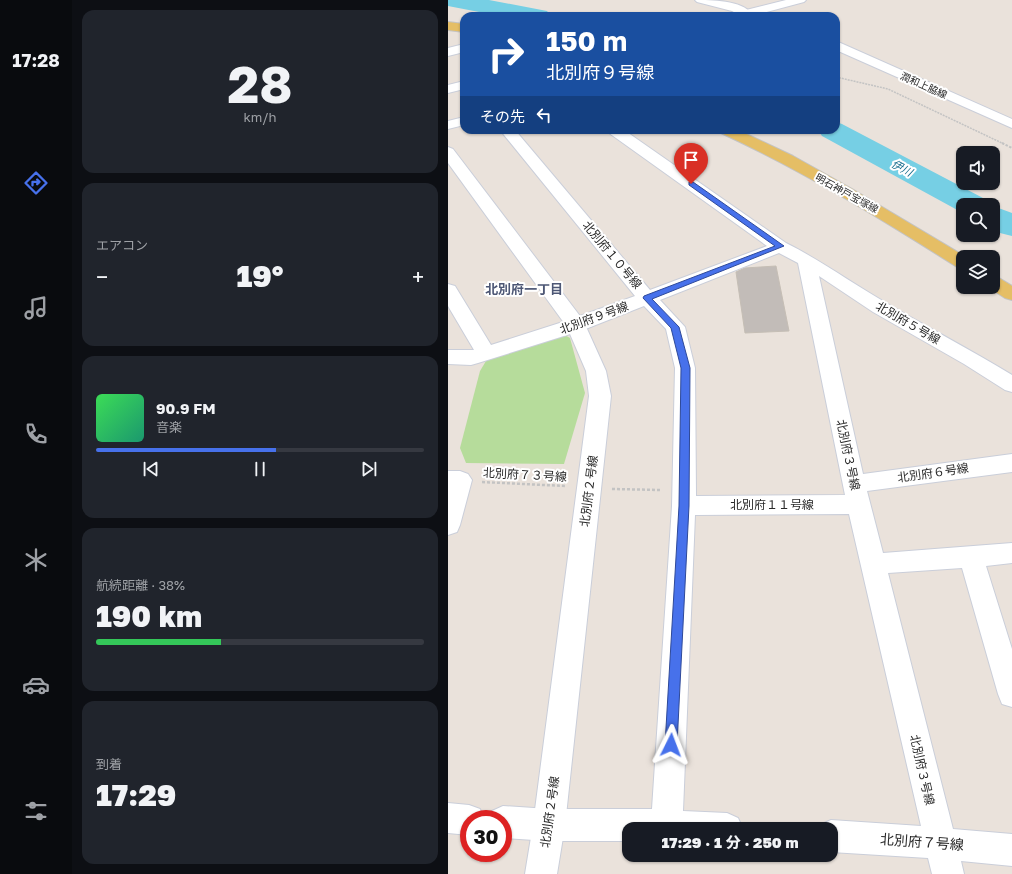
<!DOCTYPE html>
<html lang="ja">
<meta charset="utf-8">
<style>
:root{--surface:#171b24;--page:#20242c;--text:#f1f3f6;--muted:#9ea1a6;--line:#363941;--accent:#4771eb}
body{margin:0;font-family:"Golos Text","Noto Sans JP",sans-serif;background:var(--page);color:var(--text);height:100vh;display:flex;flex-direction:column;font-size:15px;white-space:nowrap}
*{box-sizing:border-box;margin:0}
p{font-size:13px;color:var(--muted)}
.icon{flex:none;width:22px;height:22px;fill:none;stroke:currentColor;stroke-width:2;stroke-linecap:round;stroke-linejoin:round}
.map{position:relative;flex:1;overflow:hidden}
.side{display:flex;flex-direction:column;gap:10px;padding:10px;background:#0d0f14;width:376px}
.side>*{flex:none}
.guide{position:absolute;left:12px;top:12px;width:380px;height:122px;border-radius:12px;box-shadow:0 1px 3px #0004;background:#1a4fa0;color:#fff;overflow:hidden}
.tools{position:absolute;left:508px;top:146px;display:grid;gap:8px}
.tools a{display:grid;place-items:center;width:44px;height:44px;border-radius:8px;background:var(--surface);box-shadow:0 1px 3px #0004;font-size:20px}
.speed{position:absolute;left:12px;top:810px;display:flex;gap:8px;font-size:20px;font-weight:700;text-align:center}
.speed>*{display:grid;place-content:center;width:52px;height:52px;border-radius:50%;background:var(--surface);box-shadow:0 1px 3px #0004;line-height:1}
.speed .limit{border:6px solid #d22;background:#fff;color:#111}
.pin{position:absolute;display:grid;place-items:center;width:34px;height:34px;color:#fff;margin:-41px -17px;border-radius:50% 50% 50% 0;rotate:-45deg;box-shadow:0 0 4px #0007}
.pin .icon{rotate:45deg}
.me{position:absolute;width:44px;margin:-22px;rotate:3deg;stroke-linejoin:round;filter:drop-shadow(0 0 3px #0008)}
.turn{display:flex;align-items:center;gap:14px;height:84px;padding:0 20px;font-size:18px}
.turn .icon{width:52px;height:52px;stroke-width:2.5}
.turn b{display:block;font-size:28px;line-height:34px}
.then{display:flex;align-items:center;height:38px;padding:0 20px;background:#0003;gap:8px;font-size:15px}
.big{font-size:30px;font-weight:800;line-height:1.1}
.side .tile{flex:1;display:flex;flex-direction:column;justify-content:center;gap:6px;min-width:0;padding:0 14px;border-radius:12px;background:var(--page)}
.side .dial{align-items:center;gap:0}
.dial b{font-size:52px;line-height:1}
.song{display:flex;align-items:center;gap:12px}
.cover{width:48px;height:48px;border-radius:6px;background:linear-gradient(135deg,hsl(130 70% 55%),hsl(160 70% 35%))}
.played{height:4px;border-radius:2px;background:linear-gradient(90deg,var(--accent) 55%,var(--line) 55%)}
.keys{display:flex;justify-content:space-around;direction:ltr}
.heat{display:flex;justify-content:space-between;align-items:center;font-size:22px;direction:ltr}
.charge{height:6px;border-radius:3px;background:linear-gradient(90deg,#34c759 38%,var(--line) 0)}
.trip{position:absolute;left:174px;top:822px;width:216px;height:40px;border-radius:12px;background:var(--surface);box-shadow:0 1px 3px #0004;font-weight:800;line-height:40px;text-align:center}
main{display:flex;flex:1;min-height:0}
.menu{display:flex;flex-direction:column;width:72px;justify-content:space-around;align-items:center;background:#090b0e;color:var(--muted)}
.menu .icon{width:28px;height:28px}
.menu .on{color:var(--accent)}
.menu b{font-size:18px;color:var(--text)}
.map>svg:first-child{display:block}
.green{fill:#b6dc9b}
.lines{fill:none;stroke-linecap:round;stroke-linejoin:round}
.river{fill:#76cfe4;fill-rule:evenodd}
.building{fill:#c2bcb8;stroke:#c5beb5}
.street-casing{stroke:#caced9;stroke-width:2}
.secondary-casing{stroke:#caced9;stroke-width:2}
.primary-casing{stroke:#c3c3c3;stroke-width:2}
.path-far2{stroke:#c3c3c3;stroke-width:1.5;stroke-dasharray:2 1;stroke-linecap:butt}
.path-far1{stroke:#c3c3c3;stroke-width:2;stroke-dasharray:2.5 1.5;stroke-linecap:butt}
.path{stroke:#c3c3c3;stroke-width:2.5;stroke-dasharray:3 2;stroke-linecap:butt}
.street{fill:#fff;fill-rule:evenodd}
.secondary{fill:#fff;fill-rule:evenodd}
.primary{fill:#e5be65;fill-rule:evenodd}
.route{fill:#4771eb;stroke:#2e4999}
.labels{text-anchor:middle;stroke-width:4;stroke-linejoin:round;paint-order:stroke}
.far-street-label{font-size:10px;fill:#282828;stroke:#fff}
.far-water-label{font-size:11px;font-style:italic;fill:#186d8d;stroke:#fff}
.street-label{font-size:12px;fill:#282828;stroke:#fff}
.neighbourhood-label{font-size:13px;font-weight:bold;fill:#4d5775;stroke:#fff}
.near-street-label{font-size:14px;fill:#282828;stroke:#fff}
</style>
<main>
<nav class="menu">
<b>17:28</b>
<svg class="icon on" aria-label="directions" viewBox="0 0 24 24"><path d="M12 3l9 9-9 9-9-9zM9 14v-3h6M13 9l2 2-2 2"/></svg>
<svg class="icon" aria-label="music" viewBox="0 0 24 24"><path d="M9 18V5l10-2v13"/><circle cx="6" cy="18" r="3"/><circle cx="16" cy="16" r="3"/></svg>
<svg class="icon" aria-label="phone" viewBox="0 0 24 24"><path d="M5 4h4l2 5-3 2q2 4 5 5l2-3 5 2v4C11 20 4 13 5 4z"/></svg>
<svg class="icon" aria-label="climate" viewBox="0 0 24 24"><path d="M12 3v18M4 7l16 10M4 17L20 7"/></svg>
<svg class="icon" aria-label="car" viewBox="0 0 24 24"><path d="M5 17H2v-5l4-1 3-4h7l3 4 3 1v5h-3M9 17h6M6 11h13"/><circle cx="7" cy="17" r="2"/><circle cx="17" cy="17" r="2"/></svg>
<svg class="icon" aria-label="filters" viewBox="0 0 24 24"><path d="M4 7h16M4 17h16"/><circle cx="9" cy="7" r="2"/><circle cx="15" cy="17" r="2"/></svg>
</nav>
<section class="side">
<div class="tile dial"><b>28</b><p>km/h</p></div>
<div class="tile"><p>エアコン</p>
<div class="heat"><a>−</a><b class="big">19°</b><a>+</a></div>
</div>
<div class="tile">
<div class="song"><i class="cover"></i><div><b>90.9 FM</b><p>音楽</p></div></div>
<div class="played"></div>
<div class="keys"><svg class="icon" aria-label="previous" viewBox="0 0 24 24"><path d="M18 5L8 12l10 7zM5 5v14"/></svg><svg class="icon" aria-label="pause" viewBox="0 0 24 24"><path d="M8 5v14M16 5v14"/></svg><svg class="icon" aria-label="next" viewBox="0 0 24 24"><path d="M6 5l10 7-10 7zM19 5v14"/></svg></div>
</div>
<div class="tile"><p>航続距離 · 38%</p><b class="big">190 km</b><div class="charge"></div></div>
<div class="tile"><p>到着</p><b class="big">17:29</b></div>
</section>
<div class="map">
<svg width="564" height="874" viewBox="0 0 564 874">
<rect width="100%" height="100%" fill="#eae2db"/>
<path class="green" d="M115,334L122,338L137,393L116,464L18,463L12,448L32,371L41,356Z"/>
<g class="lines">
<path class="river" d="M0,0H41L99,11L103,16H52L0,6Z
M388,122L394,124L535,198L540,205H515V212H513L374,136L370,130H388Z
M545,206L564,213V236L552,233L545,229Z"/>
</g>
<path class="building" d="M328,266L341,331L297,333L288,272L297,268Z"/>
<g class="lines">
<g class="street-casing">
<path id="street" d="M247,0C263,0 294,0 304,14L303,16H293L284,11L249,2Z
M16,44V52L0,56V48Z
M16,117V125L0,129V121Z
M52,130H67L202,290L319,246L161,133L159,130H176L338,243C374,261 405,284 440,304C481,328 523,350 564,375V392L557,390L516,364L425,312L371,276L415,474L564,454V472L419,491L435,553L564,543V563L538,566L564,649V707L554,704L550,694L514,568L440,573L505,829L564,834V866L513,861L516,874H484L480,858L383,852V829H370L372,825L383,820L473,826L401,514L247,515L235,811L279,813L290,818L295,829H181V841H101L55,838V819H41L44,811L55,806L101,809H204L224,506L227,368L218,329L196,306L135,330L30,363L23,365L0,364V350H26L0,306V284L7,286L43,345L121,320L187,296ZM331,253L350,263L397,495L248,496L247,368L237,327L212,300Z
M0,471H12L20,474L24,480L12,525L9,532L0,535Z
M0,803L21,805L32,809L36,819H21V835L0,833Z"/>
</g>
<g class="secondary-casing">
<path id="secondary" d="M338,0H358L356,2L304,16H284L286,13Z
M388,41L564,119V128L388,50Z
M16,81V89L0,93V85Z
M0,147L5,149L135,320L158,371L163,396L117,825L109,874H77L85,825L141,396L138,371L119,327L0,163Z"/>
</g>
<g class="primary-casing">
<path id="primary" d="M0,22L16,24V32L0,30Z
M271,130H290L345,156L404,189L518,257H515V269L509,267C432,218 355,171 273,133Z
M545,276L551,278L564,286V300L557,298L540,287H545Z"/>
</g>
<path class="path-far2" d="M388,77L440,89L556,144"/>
<path class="path-far1" d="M554,143L564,148"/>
<path class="path" d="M34,482L117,486
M164,489L213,490"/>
<use href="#street" class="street"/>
<use href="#secondary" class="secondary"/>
<use href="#primary" class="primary"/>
</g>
<path class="route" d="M241,182H245L336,246L204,299L231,327L242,368L241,506L229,745L228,749L223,751L219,749L217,745L231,506L233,368L223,328L195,298L196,296L327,246L241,185Z"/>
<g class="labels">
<g class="far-street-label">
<text transform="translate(476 85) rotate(24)" y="4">潤和上脇線</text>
<text transform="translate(399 193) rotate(29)" y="4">明石神戸宝塚線</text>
</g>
<g class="far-water-label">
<text transform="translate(454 168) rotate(28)" y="4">伊川</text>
</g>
<g class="street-label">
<text transform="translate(164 255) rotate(50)" y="4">北別府１０号線</text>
<text transform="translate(146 318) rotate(-20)" y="4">北別府９号線</text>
<text transform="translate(460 323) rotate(30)" y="4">北別府５号線</text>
<text transform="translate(400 455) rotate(78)" y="4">北別府３号線</text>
<text transform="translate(485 473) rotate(-8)" y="4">北別府６号線</text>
<text transform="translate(77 475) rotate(3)" y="4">北別府７３号線</text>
<text transform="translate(141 491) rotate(-83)" y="4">北別府２号線</text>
<text x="324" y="509">北別府１１号線</text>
<text transform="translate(474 770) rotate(77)" y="4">北別府３号線</text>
<text transform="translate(102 812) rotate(-82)" y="4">北別府２号線</text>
</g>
<g class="neighbourhood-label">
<text x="76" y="294">北別府一丁目</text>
</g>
<g class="near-street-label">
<text transform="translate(474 842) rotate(4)" y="5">北別府７号線</text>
</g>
</g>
</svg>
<div class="tools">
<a><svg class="icon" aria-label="sound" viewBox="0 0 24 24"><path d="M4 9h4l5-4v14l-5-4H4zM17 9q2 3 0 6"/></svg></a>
<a><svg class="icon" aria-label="search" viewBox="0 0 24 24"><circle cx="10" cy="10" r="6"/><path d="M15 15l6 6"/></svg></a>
<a><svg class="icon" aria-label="layers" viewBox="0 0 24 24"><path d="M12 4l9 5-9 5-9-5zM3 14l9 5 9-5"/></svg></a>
</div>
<div class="speed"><div class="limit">30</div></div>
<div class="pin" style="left:243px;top:184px;background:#d93025"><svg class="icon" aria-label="arrive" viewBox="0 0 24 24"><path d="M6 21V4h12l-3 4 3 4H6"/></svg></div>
<svg class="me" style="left:223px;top:745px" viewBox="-20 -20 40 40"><path d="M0-17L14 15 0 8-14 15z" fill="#4771eb" stroke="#fff" stroke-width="4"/></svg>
<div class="trip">17:29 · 1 分 · 250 m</div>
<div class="guide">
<div class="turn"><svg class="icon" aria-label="right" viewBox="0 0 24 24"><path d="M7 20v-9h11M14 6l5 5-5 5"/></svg><div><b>150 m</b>北別府９号線</div></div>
<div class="then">その先<svg class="icon" aria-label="left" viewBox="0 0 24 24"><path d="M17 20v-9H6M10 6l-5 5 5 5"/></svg></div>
</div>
</div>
</main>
